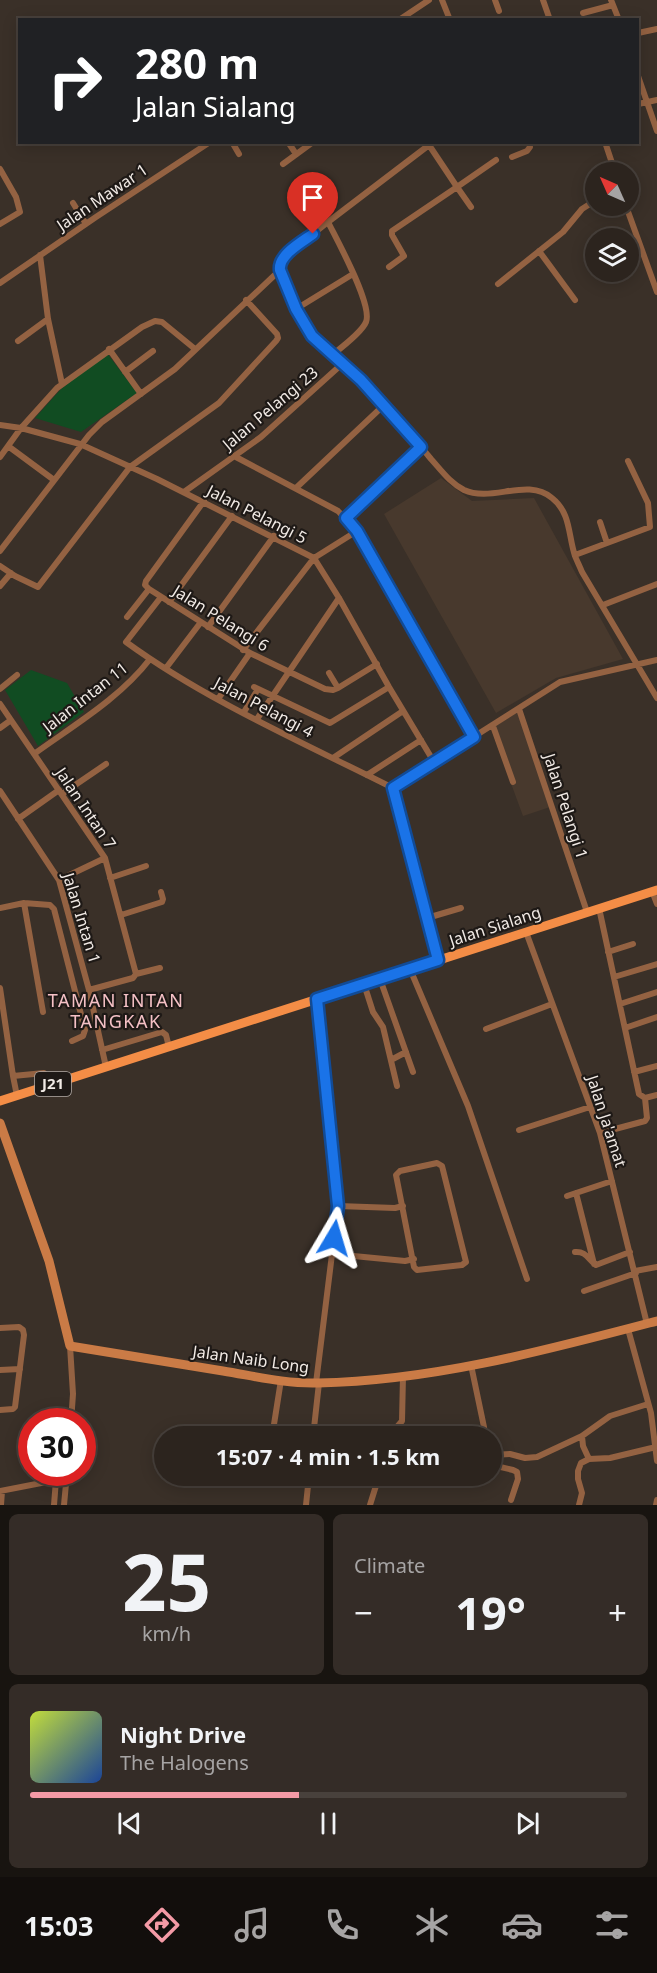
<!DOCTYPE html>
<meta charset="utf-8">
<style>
:root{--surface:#2c241e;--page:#342c27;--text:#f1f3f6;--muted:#a6a4a4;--line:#48413c;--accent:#f49aa6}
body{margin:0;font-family:"Noto Sans",sans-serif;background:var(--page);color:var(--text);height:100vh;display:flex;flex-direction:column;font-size:22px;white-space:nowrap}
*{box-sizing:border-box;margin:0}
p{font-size:20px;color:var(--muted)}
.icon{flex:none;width:33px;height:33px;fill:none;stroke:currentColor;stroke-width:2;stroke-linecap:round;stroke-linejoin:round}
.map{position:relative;height:1505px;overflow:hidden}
.drawer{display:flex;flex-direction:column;gap:9px;padding:9px;background:#181410;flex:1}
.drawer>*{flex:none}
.hud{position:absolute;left:18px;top:18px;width:621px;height:126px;border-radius:0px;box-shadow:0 3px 15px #0003,0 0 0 2px var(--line);background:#202124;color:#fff;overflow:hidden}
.needle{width:39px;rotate:315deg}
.tools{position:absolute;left:585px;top:162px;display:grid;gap:12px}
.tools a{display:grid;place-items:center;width:54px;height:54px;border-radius:50%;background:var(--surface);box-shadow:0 3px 15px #0003,0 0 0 2px var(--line);font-size:30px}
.speed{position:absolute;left:18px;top:1408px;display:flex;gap:12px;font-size:30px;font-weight:700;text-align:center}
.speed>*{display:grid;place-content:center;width:78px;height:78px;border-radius:50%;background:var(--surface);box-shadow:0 3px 15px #0003,0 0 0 2px var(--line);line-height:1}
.speed .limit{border:9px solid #d22;background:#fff;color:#111}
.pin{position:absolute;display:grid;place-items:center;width:51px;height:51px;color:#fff;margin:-62px -26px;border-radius:50% 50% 50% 0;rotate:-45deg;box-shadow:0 0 6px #0007}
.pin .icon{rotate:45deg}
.me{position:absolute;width:66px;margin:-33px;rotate:7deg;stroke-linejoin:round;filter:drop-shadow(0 0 4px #0008)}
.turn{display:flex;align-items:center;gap:21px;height:126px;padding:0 18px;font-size:27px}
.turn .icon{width:78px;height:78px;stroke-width:2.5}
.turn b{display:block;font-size:42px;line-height:51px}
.big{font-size:45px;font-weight:700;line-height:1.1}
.drawer .widget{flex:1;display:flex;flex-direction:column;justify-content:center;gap:9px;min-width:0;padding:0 21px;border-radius:9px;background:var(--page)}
.drawer .dial{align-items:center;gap:0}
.dial b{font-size:78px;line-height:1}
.song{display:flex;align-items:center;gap:18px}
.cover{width:72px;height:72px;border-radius:9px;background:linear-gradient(135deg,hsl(70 70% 55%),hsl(220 70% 35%))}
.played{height:6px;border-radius:3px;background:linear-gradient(90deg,var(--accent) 45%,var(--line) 45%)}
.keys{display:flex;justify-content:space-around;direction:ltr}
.heat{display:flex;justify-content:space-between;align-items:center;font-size:33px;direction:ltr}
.drawer .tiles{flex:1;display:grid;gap:9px;grid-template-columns:1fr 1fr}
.widget:last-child{grid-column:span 2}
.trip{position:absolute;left:154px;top:1426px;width:348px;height:60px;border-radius:30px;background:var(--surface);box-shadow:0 3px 15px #0003,0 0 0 2px var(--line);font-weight:700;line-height:60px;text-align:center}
.dock{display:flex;height:96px;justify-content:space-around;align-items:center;background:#120e0c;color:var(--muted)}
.dock .icon{width:42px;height:42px}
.dock .selected{color:var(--accent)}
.dock b{font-size:27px;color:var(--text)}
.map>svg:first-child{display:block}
.built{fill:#48392d}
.green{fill:#114c22}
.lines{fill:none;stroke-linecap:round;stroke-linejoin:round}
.minor{stroke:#946242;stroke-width:6}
.secondary{stroke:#ca7b46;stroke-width:9}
.primary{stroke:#f48d46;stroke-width:9}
.route-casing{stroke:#114b97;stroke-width:15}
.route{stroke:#1a73e8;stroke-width:10}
.labels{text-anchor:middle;stroke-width:4.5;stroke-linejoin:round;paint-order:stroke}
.shield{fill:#1e1916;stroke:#b2aba7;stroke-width:1.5}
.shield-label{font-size:15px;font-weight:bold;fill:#f1eae5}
.street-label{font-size:16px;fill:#f1eae5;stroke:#1e1916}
.neighbourhood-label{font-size:18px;letter-spacing:1.5px;fill:#f5c1c6;stroke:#1e1916}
</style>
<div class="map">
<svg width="657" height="1505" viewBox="0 0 657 1505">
<rect width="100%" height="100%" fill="#3a3028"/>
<path class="built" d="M441,478L472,501L534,498L623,659L556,678L496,713L384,514Z
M522,709L553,806L523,816L491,729Z"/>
<path class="green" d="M107,353L137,393L81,432L35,418L61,389Z
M31,670L67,683L84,712L38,746L5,690Z"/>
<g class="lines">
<path class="minor" d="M442,0L450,20
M495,0L499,11
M543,0L550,20
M611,0L619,20
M583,13L613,5
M399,20L429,0
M638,33L657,29
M638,76L657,131
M638,104L657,100
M232,142L239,154
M288,142L296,154
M433,142L328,222L282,259C275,274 301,321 311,334C324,352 345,365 361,380C386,405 409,432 431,459C441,470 450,483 464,490C492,503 527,477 552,498C571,513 568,535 575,556C577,561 580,567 582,572L657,698
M605,142L615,172
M512,157L527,151L530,147L529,142
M283,164L313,142
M0,169L16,197L20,212L0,224
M73,203L86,224
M626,206L657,292
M471,207L457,187L496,160
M328,222C337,240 373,305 366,322C362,332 341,348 332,355
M539,251L575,300
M40,255L48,319L62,384
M389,267L404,256L392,235V231L457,187L429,145
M0,283L96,217L210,142
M498,284L563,232L582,209L596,200
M296,309L353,274
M18,341L48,319
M109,349L141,394
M125,372L153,351
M0,425L21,428L80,444L157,479L314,558L339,598L389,687L434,762
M8,446L54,480
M234,456L338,511L357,531L474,737
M0,457L21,428L57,388L142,327L155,321L162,322L195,349
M296,488L384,405
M184,492L261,437L342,364
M204,501L146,581L145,585L149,589L250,653L325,689L333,690L338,688L377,664
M346,518L421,447
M600,522L607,543
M0,551L89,435L102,422L175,369L280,270
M575,555L650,527L648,503L628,461
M0,566L15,576L38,587L130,467L219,403L276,341L278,338L277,334L246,300
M0,586L11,573
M161,597L126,642C207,701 304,743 393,788
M169,602L232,516
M603,605L657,584
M127,617L149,589
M208,627L274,536
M243,650L314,558L357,531
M166,668L201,622
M329,673L338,688
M254,687L330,723L389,687
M0,689L17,675
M218,699L250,653
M0,704L105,858L136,974L133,978L89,990
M519,709L587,912
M244,712L258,689
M257,719L339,598
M493,726L513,782
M0,728L11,720
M34,754C74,725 119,699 150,659
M333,758L403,711
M367,775L421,740
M393,788L560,682L657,660
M393,788L438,960
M0,791L59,880L89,990L106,1067
M62,794L106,764
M18,819L59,790
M110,878L146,866
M59,880L105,858
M652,891L657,904
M24,903L50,905L54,909L85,1030L83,1036L72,1041
M0,908L24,903L43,1012
M599,908L639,1094L645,1098L657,1095
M121,915L162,902L163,899L161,892
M427,918L461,908
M526,932L600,1133L647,1324
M608,952L633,944
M410,969L468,1106L527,1279
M136,974L160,968
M614,977L657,964
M380,979L413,1072
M364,984L373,1012L383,1027L397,1086
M0,988L13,1076L17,1096
M620,1004L657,992
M625,1028L657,1017
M486,1029L552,1004
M102,1050L162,1032L166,1035L169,1047
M391,1060L406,1052
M634,1072L657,1066
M13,1076L44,1073L47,1076L50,1085
M519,1130L590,1107
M600,1133L645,1121L647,1118L645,1098
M437,1163L442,1166L466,1262L462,1265L417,1270L414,1267L396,1175L400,1171Z
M576,1193L594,1264
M567,1196L612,1181
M338,1206L395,1208L403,1206
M575,1252C586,1251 588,1259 596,1265L630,1252
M333,1254L405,1261L414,1259
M635,1271L657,1267
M584,1291L636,1273
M0,1328L19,1327L23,1330L24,1335L15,1407L13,1409L0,1410
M628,1329L651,1413L657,1461
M70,1346L73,1394L71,1422
M471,1365L484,1427L485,1437
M0,1370L20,1369
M316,1383L338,1206L317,999
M582,1436L583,1446L589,1459
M272,1437L281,1380
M313,1437L319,1383
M392,1437L396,1428L402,1421L403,1376
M492,1455L510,1454L525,1458L537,1457L582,1436L610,1416L648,1404
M492,1465L513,1470L517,1472L518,1479L511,1500
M0,1491L67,1478
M1,1505L2,1491
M54,1505L56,1480
M64,1505L67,1473
M306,1505L309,1476
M370,1505L379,1476
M579,1505L582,1493L578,1479V1471L581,1463L589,1459L610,1458L656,1447
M656,1505L657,1500"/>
<path class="secondary" d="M0,1123L49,1261L70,1346C121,1354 172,1363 223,1371C254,1376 286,1384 318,1383C432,1381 547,1350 657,1321"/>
<path class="primary" d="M0,1101L657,890"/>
</g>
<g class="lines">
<g class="route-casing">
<path id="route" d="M313,234C302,242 278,255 280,270L296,309L312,336L361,380L421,447L346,518L357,531L474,737L393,788L438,960L317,999L338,1206L334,1238"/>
</g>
<use href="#route" class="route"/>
</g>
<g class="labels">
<rect class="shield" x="35" y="1072" width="36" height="24" rx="4.5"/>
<g class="shield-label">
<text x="53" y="1089">J21</text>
</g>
<g class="street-label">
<text transform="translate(102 197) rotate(-34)" y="6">Jalan Mawar 1</text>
<text transform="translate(270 408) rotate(-40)" y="6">Jalan Pelangi 23</text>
<text transform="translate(257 514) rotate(27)" y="6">Jalan Pelangi 5</text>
<text transform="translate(221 618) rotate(32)" y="6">Jalan Pelangi 6</text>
<text transform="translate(85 697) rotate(-38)" y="6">Jalan Intan 11</text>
<text transform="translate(264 707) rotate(28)" y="6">Jalan Pelangi 4</text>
<text transform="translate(566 806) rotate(72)" y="6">Jalan Pelangi 1</text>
<text transform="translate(86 808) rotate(56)" y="6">Jalan Intan 7</text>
<text transform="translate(82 918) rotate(73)" y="6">Jalan Intan 1</text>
<text transform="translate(495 926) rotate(-18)" y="6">Jalan Sialang</text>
<text transform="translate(607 1121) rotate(72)" y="6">Jalan Ja'amat</text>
<text transform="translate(251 1359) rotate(8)" y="6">Jalan Naib Long</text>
</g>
<g class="neighbourhood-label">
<text x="116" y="1007">TAMAN INTAN<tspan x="116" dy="21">TANGKAK</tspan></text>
</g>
</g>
</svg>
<div class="tools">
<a><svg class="needle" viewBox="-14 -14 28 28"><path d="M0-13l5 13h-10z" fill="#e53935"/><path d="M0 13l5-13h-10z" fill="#a6a4a4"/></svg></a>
<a><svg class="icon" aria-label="layers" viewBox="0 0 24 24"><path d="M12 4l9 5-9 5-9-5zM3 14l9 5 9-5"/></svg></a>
</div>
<div class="speed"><div class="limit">30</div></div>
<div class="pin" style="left:313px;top:234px;background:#d93025"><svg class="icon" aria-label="arrive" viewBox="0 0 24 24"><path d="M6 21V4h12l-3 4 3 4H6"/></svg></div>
<svg class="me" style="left:334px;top:1238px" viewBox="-20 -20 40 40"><path d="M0-17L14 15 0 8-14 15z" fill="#1a73e8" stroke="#fff" stroke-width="4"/></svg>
<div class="trip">15:07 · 4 min · 1.5 km</div>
<div class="hud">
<div class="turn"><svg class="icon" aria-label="right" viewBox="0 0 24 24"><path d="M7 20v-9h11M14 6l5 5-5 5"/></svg><div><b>280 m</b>Jalan Sialang</div></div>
</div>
</div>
<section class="drawer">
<div class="tiles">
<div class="widget dial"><b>25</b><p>km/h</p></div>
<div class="widget"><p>Climate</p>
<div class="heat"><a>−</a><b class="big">19°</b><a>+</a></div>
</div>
<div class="widget">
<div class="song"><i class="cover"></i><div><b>Night Drive</b><p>The Halogens</p></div></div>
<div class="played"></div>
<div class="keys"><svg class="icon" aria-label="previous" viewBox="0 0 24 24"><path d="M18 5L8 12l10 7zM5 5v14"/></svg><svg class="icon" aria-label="pause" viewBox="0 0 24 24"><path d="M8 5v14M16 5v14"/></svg><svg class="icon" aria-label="next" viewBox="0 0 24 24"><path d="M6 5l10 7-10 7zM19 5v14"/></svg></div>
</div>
</div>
</section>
<nav class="dock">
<b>15:03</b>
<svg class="icon selected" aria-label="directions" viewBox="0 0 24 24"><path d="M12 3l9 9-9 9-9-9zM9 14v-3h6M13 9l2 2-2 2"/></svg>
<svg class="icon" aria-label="music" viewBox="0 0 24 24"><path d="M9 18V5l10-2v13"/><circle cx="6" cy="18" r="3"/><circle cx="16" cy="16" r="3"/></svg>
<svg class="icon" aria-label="phone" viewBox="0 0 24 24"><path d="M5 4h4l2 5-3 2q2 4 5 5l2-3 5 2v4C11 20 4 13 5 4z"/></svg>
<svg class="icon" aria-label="climate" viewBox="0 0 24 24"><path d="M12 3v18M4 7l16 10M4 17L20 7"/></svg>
<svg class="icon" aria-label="car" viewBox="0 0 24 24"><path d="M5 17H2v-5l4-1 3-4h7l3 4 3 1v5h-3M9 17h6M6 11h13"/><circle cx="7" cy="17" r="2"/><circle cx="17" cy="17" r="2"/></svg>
<svg class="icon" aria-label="filters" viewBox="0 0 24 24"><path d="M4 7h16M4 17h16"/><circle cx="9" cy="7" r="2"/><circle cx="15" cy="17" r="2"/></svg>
</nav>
